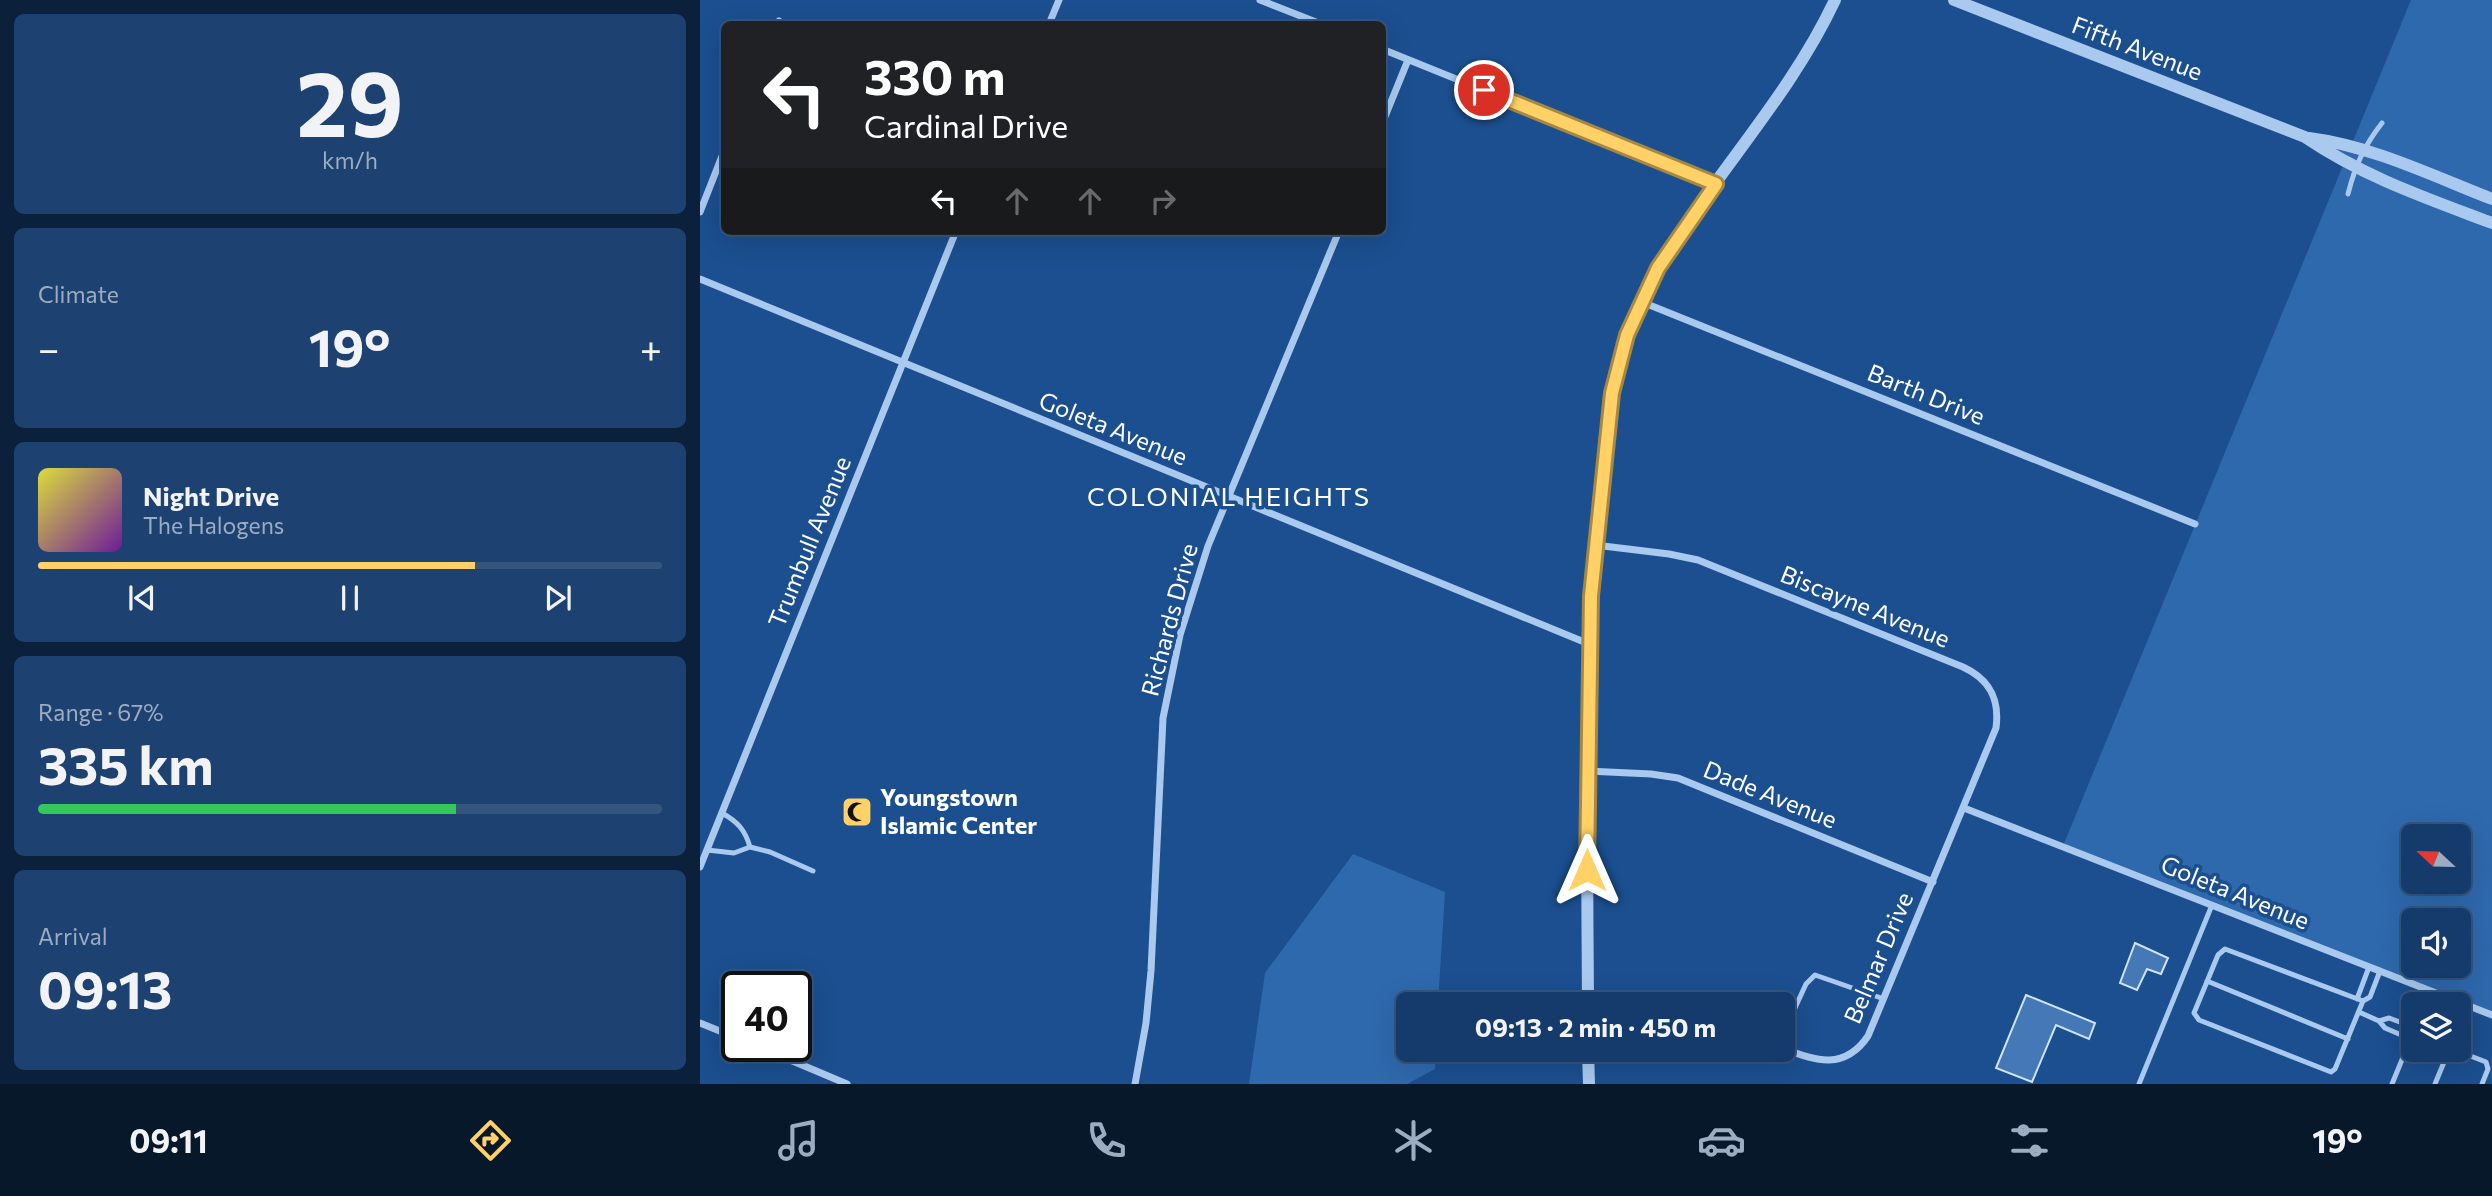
<!DOCTYPE html>
<meta charset="utf-8">
<style>
:root{--surface:#143b6b;--page:#1d4271;--text:#f1f3f6;--muted:#9dadc1;--line:#33557e;--accent:#ffd166}
body{margin:0;font-family:Commissioner,sans-serif;background:var(--page);color:var(--text);height:100vh;display:flex;flex-direction:column;font-size:26px;white-space:nowrap}
*{box-sizing:border-box;margin:0}
p{font-size:23px;color:var(--muted)}
.icon{flex:none;width:38px;height:38px;fill:none;stroke:currentColor;stroke-width:2;stroke-linecap:round;stroke-linejoin:round}
.map{position:relative;flex:1;overflow:hidden}
.details{display:flex;flex-direction:column;gap:14px;padding:14px;background:#0b203b;width:700px}
.details>*{flex:none}
.banner{position:absolute;left:21px;top:21px;width:665px;height:214px;border-radius:10px;box-shadow:0 7px 28px #0002,0 0 0 2px var(--line);background:#202124;color:#fff;overflow:hidden}
.needle{width:46px;rotate:292deg}
.buttons{position:absolute;left:1701px;top:824px;display:grid;gap:14px}
.buttons a{display:grid;place-items:center;width:70px;height:70px;border-radius:10px;background:var(--surface);box-shadow:0 7px 28px #0002,0 0 0 2px var(--line);font-size:35px}
.speed{position:absolute;left:21px;top:971px;display:flex;gap:14px;font-size:35px;font-weight:700;text-align:center}
.speed>*{display:grid;place-content:center;width:91px;height:91px;border-radius:50%;background:var(--surface);box-shadow:0 7px 28px #0002,0 0 0 2px var(--line);line-height:1}
.speed .limit{border:4px solid #111;border-radius:10px;background:#fff;color:#111}
.pin{position:absolute;display:grid;place-items:center;width:60px;height:60px;color:#fff;margin:-30px;border:4px solid #fff;border-radius:50%;box-shadow:0 2px 7px #0007}
.me{position:absolute;width:77px;margin:-38px;rotate:0deg;stroke-linejoin:round;filter:drop-shadow(0 0 5px #0008)}
.turn{display:flex;align-items:center;gap:24px;height:147px;padding:0 28px;font-size:32px}
.turn .icon{width:91px;height:91px;stroke-width:2.5}
.turn b{display:block;font-size:49px;line-height:60px}
.lanes{display:flex;align-items:center;height:66px;padding:0 28px;background:#0003;justify-content:center;gap:35px;direction:ltr}
.lanes .off{opacity:.35}
.big{font-size:52px;font-weight:700;line-height:1.1}
.details .card{flex:1;display:flex;flex-direction:column;justify-content:center;gap:10px;min-width:0;padding:0 24px;border-radius:10px;background:var(--page)}
.details .dial{align-items:center;gap:0}
.dial b{font-size:91px;line-height:1}
.song{display:flex;align-items:center;gap:21px}
.cover{width:84px;height:84px;border-radius:10px;background:linear-gradient(135deg,hsl(60 70% 55%),hsl(280 70% 35%))}
.played{height:7px;border-radius:4px;background:linear-gradient(90deg,var(--accent) 70%,var(--line) 70%)}
.keys{display:flex;justify-content:space-around;direction:ltr}
.heat{display:flex;justify-content:space-between;align-items:center;font-size:38px;direction:ltr}
.charge{height:10px;border-radius:5px;background:linear-gradient(90deg,#34c759 67%,var(--line) 0)}
.trip{position:absolute;left:696px;top:992px;width:399px;height:70px;border-radius:10px;background:var(--surface);box-shadow:0 7px 28px #0002,0 0 0 2px var(--line);font-weight:700;line-height:70px;text-align:center}
.menu{display:flex;height:112px;justify-content:space-around;align-items:center;background:#08182b;color:var(--muted)}
.menu .icon{width:49px;height:49px}
.menu .current{color:var(--accent)}
.menu b{font-size:32px;color:var(--text)}
main{display:flex;flex:1;min-height:0}
.map>svg:first-child{display:block}
.green{fill:#2e69ad;fill-rule:evenodd}
.building{fill:#4478b7;stroke:#cfe3fa;stroke-width:2}
.lines{fill:none;stroke-linecap:round;stroke-linejoin:round}
.service{stroke:#a9c9ee;stroke-width:5}
.minor{stroke:#a9c9ee;stroke-width:7}
.tertiary{stroke:#a9c9ee;stroke-width:12}
.route-casing{stroke:#a68842;stroke-width:18}
.route{stroke:#ffd166;stroke-width:12}
.labels{text-anchor:middle;stroke-width:7;stroke-linejoin:round;paint-order:stroke}
.street-label{font-size:24px;fill:#fff;stroke:#1b4f8f}
.poi-label{font-size:24px;font-weight:bold;fill:#fff;stroke:#1b4f8f;text-anchor:start}
.neighbourhood-label{font-size:26px;letter-spacing:2px;fill:#fff;stroke:#1b4f8f}
</style>
<main>
<section class="details">
<div class="card dial"><b>29</b><p>km/h</p></div>
<div class="card"><p>Climate</p>
<div class="heat"><a>−</a><b class="big">19°</b><a>+</a></div>
</div>
<div class="card">
<div class="song"><i class="cover"></i><div><b>Night Drive</b><p>The Halogens</p></div></div>
<div class="played"></div>
<div class="keys"><svg class="icon" aria-label="previous" viewBox="0 0 24 24"><path d="M18 5L8 12l10 7zM5 5v14"/></svg><svg class="icon" aria-label="pause" viewBox="0 0 24 24"><path d="M8 5v14M16 5v14"/></svg><svg class="icon" aria-label="next" viewBox="0 0 24 24"><path d="M6 5l10 7-10 7zM19 5v14"/></svg></div>
</div>
<div class="card"><p>Range · 67%</p><b class="big">335 km</b><div class="charge"></div></div>
<div class="card"><p>Arrival</p><b class="big">09:13</b></div>
</section>
<div class="map">
<svg width="1792" height="1084" viewBox="0 0 1792 1084">
<rect width="100%" height="100%" fill="#1b4f8f"/>
<path class="green" d="M1711,0H1792V1015L1363,846L1644,163L1605,137L1651,146ZM1713,836H1759V882H1713ZM1713,920H1759V966H1713Z
M653,854L745,892L738,1004H709V1050H736L735,1069L707,1084H549L565,973Z"/>
<path class="building" d="M1435,943L1468,958L1461,974L1447,969L1437,990L1420,983Z
M1326,995L1395,1023L1389,1039L1356,1025L1332,1082L1296,1068Z"/>
<g class="lines">
<path class="service" d="M1648,194C1655,166 1664,146 1682,123
M22,813C38,822 45,830 50,847
M7,850L34,853L50,847L70,852L113,871
M1507,981L1648,1039
M1657,999L1669,967
M1663,1001L1525,949L1518,955L1494,1013L1499,1020L1631,1072L1635,1069L1663,1001L1670,997L1680,971
M1724,1004L1730,991
M1659,1012L1679,1021L1685,1028L1713,1040
M1679,1021L1689,1018L1713,1027
M1083,1034L1106,984L1115,975L1184,999
M1755,1050L1786,1062L1788,1069L1782,1084
M1439,1084L1512,905
M1692,1084L1713,1033
M1735,1084L1749,1050"/>
<path class="minor" d="M560,0L621,24
M77,24L79,21
M349,24L359,0
M682,49L1016,184
M682,124L708,60
M0,212L24,151
M0,279L889,644
M942,302L1495,524
M895,545L969,554L998,560L1263,667C1289,679 1300,698 1296,728L1168,1036C1145,1070 1116,1062 1083,1048
M887,771L951,774L978,778L1233,882
M1264,808L1792,1015
M0,867L256,231
M888,999L957,1000L977,1004
M0,1023L37,1038
M57,1046L147,1084
M435,1084L446,1023L451,971L463,718L480,635L508,546L639,231"/>
<path class="tertiary" d="M1254,0L1605,137C1664,177 1726,198 1792,223
M1609,138C1672,146 1733,176 1792,199
M888,1004C887,834 884,665 900,495C905,445 908,378 928,332C938,309 948,285 961,264C1015,173 1090,96 1135,0
M888,1050L889,1084"/>
</g>
<g class="lines">
<g class="route-casing">
<path id="route" d="M784,90L1016,184L958,268L927,335L912,393L891,596L887,870"/>
</g>
<use href="#route" class="route"/>
</g>
<defs>
<g id="mosque-square" transform="scale(1.575)"><rect x="-9" y="-9" width="18" height="18" rx="4" fill="#ffd166" stroke="#1b4f8f"/><path d="M3.5-4.9A6 6 0 1 0 3.5 4.9A5 5 0 1 1 3.5-4.9Z" fill="#111"/></g>
</defs>
<g fill-rule="evenodd">
<use href="#mosque-square" x="157" y="812"/>
</g>
<g class="labels">
<g class="street-label">
<text transform="translate(1437 49) rotate(21)" y="8">Fifth Avenue</text>
<text transform="translate(1226 395) rotate(22)" y="8">Barth Drive</text>
<text transform="translate(413 429) rotate(22)" y="8">Goleta Avenue</text>
<text transform="translate(110 542) rotate(-68)" y="8">Trumbull Avenue</text>
<text transform="translate(1165 607) rotate(22)" y="8">Biscayne Avenue</text>
<text transform="translate(470 620) rotate(-75)" y="8">Richards Drive</text>
<text transform="translate(1070 795) rotate(22)" y="8">Dade Avenue</text>
<text transform="translate(1535 893) rotate(22)" y="8">Goleta Avenue</text>
<text transform="translate(1179 958) rotate(-67)" y="8">Belmar Drive</text>
</g>
<g class="poi-label">
<text x="180" y="806">Youngstown<tspan x="180" dy="28">Islamic Center</tspan></text>
</g>
<g class="neighbourhood-label">
<text x="529" y="506">COLONIAL HEIGHTS</text>
</g>
</g>
</svg>
<div class="buttons">
<a><svg class="needle" viewBox="-14 -14 28 28"><path d="M0-13l5 13h-10z" fill="#e53935"/><path d="M0 13l5-13h-10z" fill="#9dadc1"/></svg></a>
<a><svg class="icon" aria-label="sound" viewBox="0 0 24 24"><path d="M4 9h4l5-4v14l-5-4H4zM17 9q2 3 0 6"/></svg></a>
<a><svg class="icon" aria-label="layers" viewBox="0 0 24 24"><path d="M12 4l9 5-9 5-9-5zM3 14l9 5 9-5"/></svg></a>
</div>
<div class="speed"><div class="limit">40</div></div>
<div class="pin" style="left:784px;top:90px;background:#d93025"><svg class="icon" aria-label="arrive" viewBox="0 0 24 24"><path d="M6 21V4h12l-3 4 3 4H6"/></svg></div>
<svg class="me" style="left:887px;top:870px" viewBox="-20 -20 40 40"><path d="M0-17L14 15 0 8-14 15z" fill="#ffd166" stroke="#fff" stroke-width="4"/></svg>
<div class="trip">09:13 · 2 min · 450 m</div>
<div class="banner">
<div class="turn"><svg class="icon" aria-label="left" viewBox="0 0 24 24"><path d="M17 20v-9H6M10 6l-5 5 5 5"/></svg><div><b>330 m</b>Cardinal Drive</div></div>
<div class="lanes"><svg class="icon" aria-label="left" viewBox="0 0 24 24"><path d="M17 20v-9H6M10 6l-5 5 5 5"/></svg><svg class="icon off" aria-label="ahead" viewBox="0 0 24 24"><path d="M12 20V5M6 11l6-6 6 6"/></svg><svg class="icon off" aria-label="ahead" viewBox="0 0 24 24"><path d="M12 20V5M6 11l6-6 6 6"/></svg><svg class="icon off" aria-label="right" viewBox="0 0 24 24"><path d="M7 20v-9h11M14 6l5 5-5 5"/></svg></div>
</div>
</div>
</main>
<nav class="menu">
<b>09:11</b>
<svg class="icon current" aria-label="directions" viewBox="0 0 24 24"><path d="M12 3l9 9-9 9-9-9zM9 14v-3h6M13 9l2 2-2 2"/></svg>
<svg class="icon" aria-label="music" viewBox="0 0 24 24"><path d="M9 18V5l10-2v13"/><circle cx="6" cy="18" r="3"/><circle cx="16" cy="16" r="3"/></svg>
<svg class="icon" aria-label="phone" viewBox="0 0 24 24"><path d="M5 4h4l2 5-3 2q2 4 5 5l2-3 5 2v4C11 20 4 13 5 4z"/></svg>
<svg class="icon" aria-label="climate" viewBox="0 0 24 24"><path d="M12 3v18M4 7l16 10M4 17L20 7"/></svg>
<svg class="icon" aria-label="car" viewBox="0 0 24 24"><path d="M5 17H2v-5l4-1 3-4h7l3 4 3 1v5h-3M9 17h6M6 11h13"/><circle cx="7" cy="17" r="2"/><circle cx="17" cy="17" r="2"/></svg>
<svg class="icon" aria-label="filters" viewBox="0 0 24 24"><path d="M4 7h16M4 17h16"/><circle cx="9" cy="7" r="2"/><circle cx="15" cy="17" r="2"/></svg>
<b>19°</b>
</nav>
